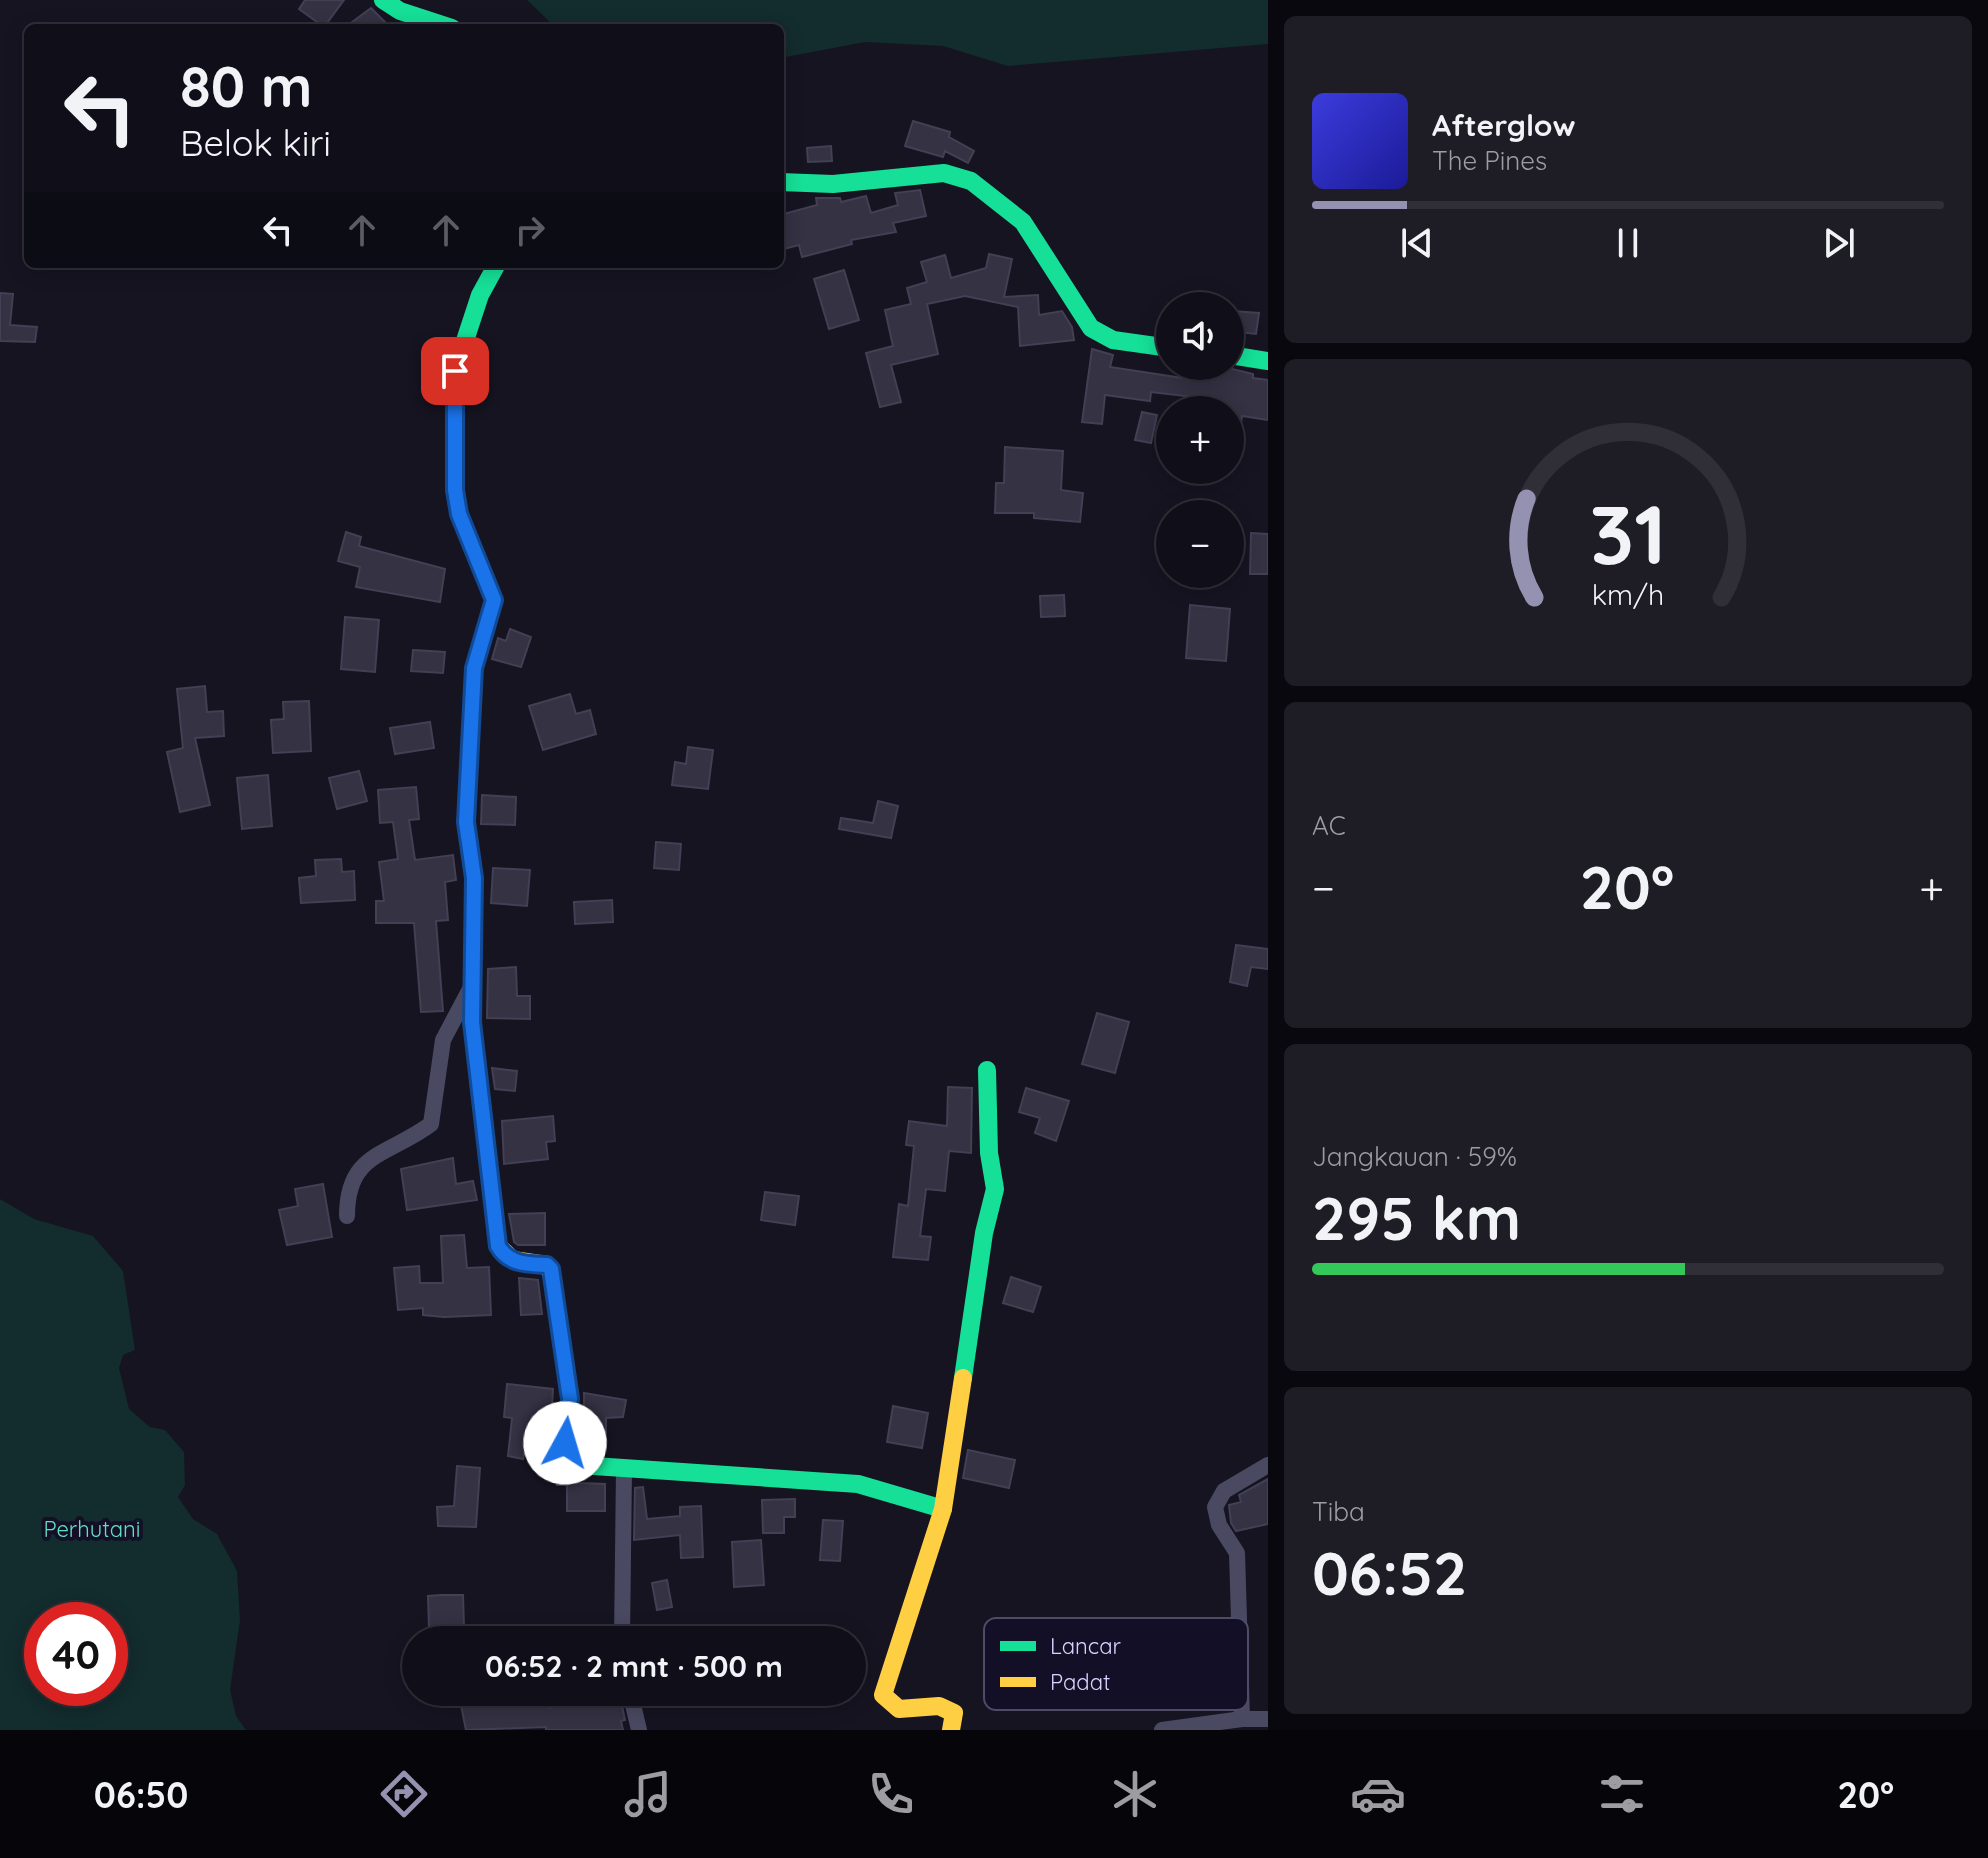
<!DOCTYPE html>
<html lang="id">
<meta charset="utf-8">
<style>
:root{--surface:#100f19;--page:#1e1d26;--text:#f1f3f6;--muted:#9c9ca2;--line:#302f38;--accent:#9591b1}
body{margin:0;font-family:Quicksand,sans-serif;background:var(--page);color:var(--text);height:100vh;display:flex;flex-direction:column;font-size:30px;white-space:nowrap}
*{box-sizing:border-box;margin:0}
p{font-size:26px;color:var(--muted)}
.icon{flex:none;width:44px;height:44px;fill:none;stroke:currentColor;stroke-width:2;stroke-linecap:round;stroke-linejoin:round}
.map{position:relative;flex:1;overflow:hidden}
.side{display:flex;flex-direction:column;gap:16px;padding:16px;background:#09080e;width:720px}
.side>*{flex:none}
.banner{position:absolute;left:24px;top:24px;width:760px;height:244px;border-radius:12px;box-shadow:0 4px 20px #0003,0 0 0 2px var(--line);background:#100f19;color:var(--text);overflow:hidden}
.controls{position:absolute;left:1156px;top:292px;display:grid;gap:16px}
.controls a{display:grid;place-items:center;width:88px;height:88px;border-radius:50%;background:var(--surface);box-shadow:0 4px 20px #0003,0 0 0 2px var(--line);font-size:40px}
.speed{position:absolute;left:24px;top:1602px;display:flex;gap:16px;font-size:40px;font-weight:700;text-align:center}
.speed>*{display:grid;place-content:center;width:104px;height:104px;border-radius:50%;background:var(--surface);box-shadow:0 4px 20px #0003,0 0 0 2px var(--line);line-height:1}
.speed .limit{border:12px solid #d22;background:#fff;color:#111}
.pin{position:absolute;display:grid;place-items:center;width:68px;height:68px;color:#fff;margin:-34px;border-radius:16px;box-shadow:0 4px 12px #0006}
.me{position:absolute;width:88px;margin:-44px;rotate:6deg;stroke-linejoin:round;filter:drop-shadow(0 0 6px #0008)}
.turn{display:flex;align-items:center;gap:28px;height:168px;padding:0 24px;font-size:36px}
.turn .icon{width:104px;height:104px;stroke-width:2.5}
.turn b{display:block;font-size:56px;line-height:68px}
.lanes{display:flex;align-items:center;height:76px;padding:0 24px;background:#0003;justify-content:center;gap:40px;direction:ltr}
.lanes .off{opacity:.35}
.big{font-size:60px;font-weight:800;line-height:1.1}
.side .widget{flex:1;display:flex;flex-direction:column;justify-content:center;gap:12px;min-width:0;padding:0 28px;border-radius:12px;background:var(--page)}
.side .dial{align-items:center;gap:0}
.dial svg{height:208px;overflow:visible;fill:none;stroke:var(--line);stroke-width:7;stroke-linecap:round;text-anchor:middle}
.dial text{fill:var(--text);stroke:none}
.song{display:flex;align-items:center;gap:24px}
.cover{width:96px;height:96px;border-radius:12px;background:linear-gradient(135deg,hsl(240 70% 55%),hsl(240 70% 35%))}
.played{height:8px;border-radius:4px;background:linear-gradient(90deg,var(--accent) 15%,var(--line) 15%)}
.keys{display:flex;justify-content:space-around;direction:ltr}
.heat{display:flex;justify-content:space-between;align-items:center;font-size:44px;direction:ltr}
.charge{height:12px;border-radius:6px;background:linear-gradient(90deg,#34c759 59%,var(--line) 0)}
.trip{position:absolute;left:402px;top:1626px;width:464px;height:80px;border-radius:40px;background:var(--surface);box-shadow:0 4px 20px #0003,0 0 0 2px var(--line);font-weight:800;line-height:80px;text-align:center}
.dock{display:flex;height:128px;justify-content:space-around;align-items:center;background:#06060a;color:var(--muted)}
.dock .icon{width:56px;height:56px}
.dock .selected{color:var(--accent)}
.dock b{font-size:36px;color:var(--text)}
main{display:flex;flex:1;min-height:0}
.map>svg:first-child{display:block}
.green{fill:#132c2d;fill-rule:evenodd}
.building{fill:#343243;stroke:#433f54;stroke-width:2}
.lines{fill:none;stroke-linecap:round;stroke-linejoin:round}
.street{stroke:#4a4962;stroke-width:16}
.fast{stroke:#16e098;stroke-width:18}
.slow{stroke:#ffcf43;stroke-width:18}
.route-casing{stroke:#114b97;stroke-width:20}
.route{stroke:#1a73e8;stroke-width:14}
.labels{text-anchor:middle;stroke-width:8;stroke-linejoin:round;paint-order:stroke}
.park-label{font-size:22px;fill:#5fe0c0;stroke:#130f26}
.key{fill:#130f26;stroke:#4e4a67;stroke-width:2}
.key-label{font-size:22px;fill:#d9d4ff}
</style>
<main>
<div class="map">
<svg width="1268" height="1730" viewBox="0 0 1268 1730">
<rect width="100%" height="100%" fill="#161421"/>
<path class="green" d="M527,0H1268V44L1008,66L943,46L865,42L780,58V28H556Z
M0,1199L34,1219L93,1236L123,1271L135,1350L123,1355L119,1368L129,1409L150,1427L165,1430L184,1452L185,1485L178,1497L193,1519L217,1534L237,1571L240,1620L230,1690L236,1716L246,1730H0ZM42,1620H110V1688H42Z"/>
<path class="building" d="M305,0H344L324,27L299,9Z
M371,8L391,28H344Z
M913,121L950,132L949,137L974,151L968,163L945,151L943,157L905,146Z
M831,146L832,161L808,162L807,148Z
M920,190L926,216L893,223L896,232L851,240L852,244L802,257L799,245L780,250V215L817,205L816,198H840L841,202L866,196L871,213L898,205L895,193Z
M989,254L1012,259L1004,297L1038,295L1039,315L1062,311L1072,327L1074,340L1020,346L1018,307L965,296L927,304L938,354L891,365L901,402L880,407L866,353L893,346L885,310L911,304L907,288L927,282L921,262L945,255L951,278L986,268Z
M844,270L859,320L829,329L814,279Z
M0,293L13,294L10,325L37,327L35,342L0,341Z
M1232,311L1259,313L1256,334L1230,331Z
M1092,349L1113,355L1110,367L1196,380L1198,366H1220L1253,374V378L1268,380V420L1242,416L1237,452H1230V410L1192,409L1194,397L1151,392L1150,401L1105,395L1102,424L1082,422Z
M1142,412L1157,415L1151,443L1135,440Z
M1005,447L1063,451L1061,490L1083,493L1080,522L1034,518V513H995L996,483H1004Z
M346,532L361,537L359,546L445,569L440,602L356,587L360,567L338,561Z
M1251,533L1268,534V574H1250Z
M1064,595L1065,616L1041,617L1040,596Z
M1190,605L1230,609L1226,661L1186,658Z
M345,617L379,620L375,672L341,669Z
M510,629L531,637L521,667L492,659L498,638L506,641Z
M413,650L445,652L443,673L411,671Z
M205,686L207,712L223,711L224,736L195,738L210,805L180,812L167,752L183,748L177,689Z
M570,694L576,714L590,710L596,734L543,750L529,706Z
M309,701L311,751L273,753L271,720L284,719L283,702Z
M430,722L434,748L395,754L390,728Z
M688,747L713,750L708,789L672,785L675,762L686,764Z
M359,771L367,801L337,809L329,778Z
M268,775L272,826L242,829L237,778Z
M416,787L419,819L409,820L415,860L453,855L456,880L445,882L448,920L436,921L443,1011L421,1012L414,923H376V901H384L379,862L398,859L393,822L380,823L378,790Z
M482,795L516,797L515,825L481,824Z
M878,801L898,806L891,838L839,829L841,818L873,823Z
M656,842L681,844L679,870L654,868Z
M341,859L342,872L354,871L355,900L301,903L299,878L316,876L315,860Z
M493,868L530,870L527,906L491,903Z
M612,900L613,922L575,924L574,902Z
M1236,945L1268,949V969L1251,967L1247,986L1230,982Z
M516,967L517,996H530V1019L487,1018L488,969Z
M1097,1013L1129,1022L1115,1073L1082,1064Z
M492,1068L517,1071L515,1091L495,1089Z
M948,1087L972,1088L971,1153L949,1151L945,1191L926,1189L920,1236L931,1237L928,1260L893,1257L899,1204L908,1206L914,1146L906,1145L909,1121L947,1126Z
M1026,1088L1069,1101L1056,1141L1035,1133L1040,1118L1019,1112Z
M553,1116L555,1141L546,1142L548,1159L504,1164L502,1121Z
M453,1158L456,1184L473,1181L477,1200L407,1210L401,1169Z
M323,1184L332,1237L287,1245L279,1210L298,1206L295,1189Z
M765,1192L799,1196L795,1225L761,1220Z
M545,1213V1245H518L514,1242L509,1214Z
M464,1235L467,1268L489,1267L491,1315L444,1317L423,1315V1308L398,1310L394,1268L419,1266L420,1283H443L441,1236Z
M1011,1277L1041,1287L1033,1312L1003,1303Z
M519,1278L538,1280L542,1314L521,1315Z
M507,1384L553,1389L550,1445L526,1443L523,1459L508,1456L512,1418L504,1417Z
M584,1393L626,1400L623,1417L606,1418V1445L588,1442L591,1421L584,1419Z
M893,1406L928,1413L922,1448L887,1442Z
M968,1450L1015,1460L1009,1488L963,1478Z
M457,1466L480,1468L476,1527L438,1526L437,1507L454,1506Z
M557,1473L581,1483L605,1484V1511H567V1485H557Z
M1268,1479V1524L1236,1531L1231,1523L1229,1505L1241,1502L1239,1495Z
M643,1487L647,1519L680,1516V1507L701,1506L703,1557L681,1558L680,1535L634,1540L635,1488Z
M795,1499V1517H784V1533H763L762,1500Z
M823,1520L843,1521L840,1561L820,1560Z
M761,1540L764,1585L734,1587L732,1542Z
M667,1580L672,1607L657,1610L652,1583Z
M441,1595H463L464,1627L429,1628L428,1596Z
M498,1692H522L523,1707L548,1702L549,1708L594,1697L592,1692H619L625,1720L621,1721L623,1730H546V1727L466,1730L461,1705L499,1698Z"/>
<g class="lines">
<path class="street" d="M347,1216C347,1152 388,1156 431,1124L443,1040L470,989
M622,1640L624,1470
M630,1692L639,1730
M1242,1719L1237,1553L1219,1525L1215,1507L1224,1491L1268,1465
M1162,1730L1242,1719H1268"/>
<path class="fast" d="M383,0L400,11L452,28
M780,182L833,184L944,173L971,181L1023,222L1091,328L1113,340L1170,348
M1230,355L1268,361
M481,1097L472,1022L474,878L466,822L474,668L494,600L459,514L455,490V371L480,295L497,264
M963,1378L984,1233L995,1189L989,1153L987,1070
M579,1465L858,1484L943,1509"/>
<path class="slow" d="M481,1097L498,1246L513,1260L547,1265L552,1275L570,1399L566,1456L579,1465
M951,1730L954,1713L939,1706L899,1709L883,1695L943,1509L963,1378"/>
</g>
<g class="lines">
<g class="route-casing">
<path id="route" d="M455,371V490L459,514L494,600L474,668L466,822L474,878L472,1022L498,1246C509,1265 528,1264 547,1265L551,1269L570,1399L565,1443"/>
</g>
<use href="#route" class="route"/>
</g>
<g class="labels">
<g class="park-label">
<text x="92" y="1537">Perhutani</text>
</g>
</g>
<rect x="984" y="1618" width="264" height="92" rx="12" class="key"/>
<rect x="1000" y="1641" width="36" height="10" fill="#16e098"/>
<rect x="1000" y="1677" width="36" height="10" fill="#ffcf43"/>
<g class="key-label">
<text x="1050" y="1654">Lancar</text>
<text x="1050" y="1690">Padat</text>
</g>
</svg>
<div class="controls">
<a><svg class="icon" aria-label="sound" viewBox="0 0 24 24"><path d="M4 9h4l5-4v14l-5-4H4zM17 9q2 3 0 6"/></svg></a>
<a>+</a>
<a>−</a>
</div>
<div class="speed"><div class="limit">40</div></div>
<div class="pin" style="left:455px;top:371px;background:#d93025"><svg class="icon" aria-label="arrive" viewBox="0 0 24 24"><path d="M6 21V4h12l-3 4 3 4H6"/></svg></div>
<svg class="me" style="left:565px;top:1443px" viewBox="-20 -20 40 40"><circle r="19" fill="#fff"/><path d="M0-13L10 11 0 6-10 11z" fill="#1a73e8"/></svg>
<div class="trip">06:52 · 2 mnt · 500 m</div>
<div class="banner">
<div class="turn"><svg class="icon" aria-label="left" viewBox="0 0 24 24"><path d="M17 20v-9H6M10 6l-5 5 5 5"/></svg><div><b>80 m</b>Belok kiri</div></div>
<div class="lanes"><svg class="icon" aria-label="left" viewBox="0 0 24 24"><path d="M17 20v-9H6M10 6l-5 5 5 5"/></svg><svg class="icon off" aria-label="ahead" viewBox="0 0 24 24"><path d="M12 20V5M6 11l6-6 6 6"/></svg><svg class="icon off" aria-label="ahead" viewBox="0 0 24 24"><path d="M12 20V5M6 11l6-6 6 6"/></svg><svg class="icon off" aria-label="right" viewBox="0 0 24 24"><path d="M7 20v-9h11M14 6l5 5-5 5"/></svg></div>
</div>
</div>
<section class="side">
<div class="widget">
<div class="song"><i class="cover"></i><div><b>Afterglow</b><p>The Pines</p></div></div>
<div class="played"></div>
<div class="keys"><svg class="icon" aria-label="previous" viewBox="0 0 24 24"><path d="M18 5L8 12l10 7zM5 5v14"/></svg><svg class="icon" aria-label="pause" viewBox="0 0 24 24"><path d="M8 5v14M16 5v14"/></svg><svg class="icon" aria-label="next" viewBox="0 0 24 24"><path d="M6 5l10 7-10 7zM19 5v14"/></svg></div>
</div>
<div class="widget dial"><svg viewBox="0 0 100 80">
<path d="M14 69A42 42 0 1 1 86 69"/>
<path d="M14 69A42 42 0 0 1 11 31" stroke="#9591b1"/>
<text x="50" y="56" font-size="32" font-weight="700">31</text>
<text x="50" y="72" font-size="11">km/h</text>
</svg></div>
<div class="widget"><p>AC</p>
<div class="heat"><a>−</a><b class="big">20°</b><a>+</a></div>
</div>
<div class="widget"><p>Jangkauan · 59%</p><b class="big">295 km</b><div class="charge"></div></div>
<div class="widget"><p>Tiba</p><b class="big">06:52</b></div>
</section>
</main>
<nav class="dock">
<b>06:50</b>
<svg class="icon selected" aria-label="directions" viewBox="0 0 24 24"><path d="M12 3l9 9-9 9-9-9zM9 14v-3h6M13 9l2 2-2 2"/></svg>
<svg class="icon" aria-label="music" viewBox="0 0 24 24"><path d="M9 18V5l10-2v13"/><circle cx="6" cy="18" r="3"/><circle cx="16" cy="16" r="3"/></svg>
<svg class="icon" aria-label="phone" viewBox="0 0 24 24"><path d="M5 4h4l2 5-3 2q2 4 5 5l2-3 5 2v4C11 20 4 13 5 4z"/></svg>
<svg class="icon" aria-label="climate" viewBox="0 0 24 24"><path d="M12 3v18M4 7l16 10M4 17L20 7"/></svg>
<svg class="icon" aria-label="car" viewBox="0 0 24 24"><path d="M5 17H2v-5l4-1 3-4h7l3 4 3 1v5h-3M9 17h6M6 11h13"/><circle cx="7" cy="17" r="2"/><circle cx="17" cy="17" r="2"/></svg>
<svg class="icon" aria-label="filters" viewBox="0 0 24 24"><path d="M4 7h16M4 17h16"/><circle cx="9" cy="7" r="2"/><circle cx="15" cy="17" r="2"/></svg>
<b>20°</b>
</nav>
